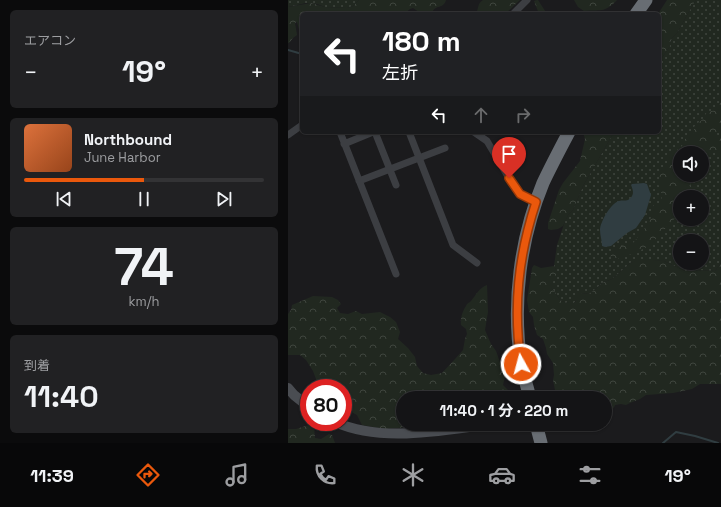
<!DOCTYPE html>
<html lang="ja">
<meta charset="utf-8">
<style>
:root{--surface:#141416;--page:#212123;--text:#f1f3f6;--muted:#9d9ea1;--line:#333335;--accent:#ea580c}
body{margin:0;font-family:"Space Grotesk","Noto Sans JP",sans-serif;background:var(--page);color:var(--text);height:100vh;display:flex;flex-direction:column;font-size:15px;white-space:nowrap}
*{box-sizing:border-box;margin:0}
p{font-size:13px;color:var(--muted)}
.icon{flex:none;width:22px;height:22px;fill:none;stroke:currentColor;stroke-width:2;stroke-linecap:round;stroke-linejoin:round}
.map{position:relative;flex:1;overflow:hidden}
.drawer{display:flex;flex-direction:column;gap:10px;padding:10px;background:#0b0b0c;width:288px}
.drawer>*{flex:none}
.guide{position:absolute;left:12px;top:12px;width:361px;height:122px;border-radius:6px;box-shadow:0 1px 3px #0004,0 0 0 1px var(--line);background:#202124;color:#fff;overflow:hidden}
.controls{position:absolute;left:385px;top:146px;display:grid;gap:8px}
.controls a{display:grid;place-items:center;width:36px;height:36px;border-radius:50%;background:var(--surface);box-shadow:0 1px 3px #0004,0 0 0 1px var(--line);font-size:20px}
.speed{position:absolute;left:12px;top:379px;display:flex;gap:8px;font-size:20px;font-weight:700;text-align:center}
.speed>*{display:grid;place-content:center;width:52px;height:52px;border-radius:50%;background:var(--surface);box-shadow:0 1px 3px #0004,0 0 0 1px var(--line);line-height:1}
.speed .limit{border:6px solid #d22;background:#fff;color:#111}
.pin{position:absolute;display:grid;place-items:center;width:34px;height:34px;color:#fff;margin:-41px -17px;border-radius:50% 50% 50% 0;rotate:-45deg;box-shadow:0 0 4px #0007}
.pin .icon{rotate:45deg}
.me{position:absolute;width:44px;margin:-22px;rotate:353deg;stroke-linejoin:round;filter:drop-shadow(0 0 3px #0008)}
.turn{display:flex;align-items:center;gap:14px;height:84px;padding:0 16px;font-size:18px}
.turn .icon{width:52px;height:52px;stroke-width:2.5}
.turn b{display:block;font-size:28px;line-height:34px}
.lanes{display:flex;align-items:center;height:38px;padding:0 16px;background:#0003;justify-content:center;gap:20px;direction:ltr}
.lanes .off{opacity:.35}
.big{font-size:30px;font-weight:700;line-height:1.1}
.drawer .tile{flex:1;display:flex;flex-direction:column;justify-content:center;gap:6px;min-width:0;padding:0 14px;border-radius:6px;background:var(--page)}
.drawer .dial{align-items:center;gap:0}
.dial b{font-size:52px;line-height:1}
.song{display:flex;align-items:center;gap:12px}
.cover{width:48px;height:48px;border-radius:6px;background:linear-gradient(135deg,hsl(20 70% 55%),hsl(20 70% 35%))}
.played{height:4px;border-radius:2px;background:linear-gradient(90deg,var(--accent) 50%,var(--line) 50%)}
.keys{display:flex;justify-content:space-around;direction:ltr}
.heat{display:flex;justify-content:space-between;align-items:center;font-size:22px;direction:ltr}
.trip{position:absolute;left:108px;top:391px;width:216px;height:40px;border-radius:20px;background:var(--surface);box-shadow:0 1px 3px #0004,0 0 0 1px var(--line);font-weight:700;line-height:40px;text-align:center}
.dock{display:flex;height:64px;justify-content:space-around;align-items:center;background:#080809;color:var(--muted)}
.dock .icon{width:28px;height:28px}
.dock .active{color:var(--accent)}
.dock b{font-size:18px;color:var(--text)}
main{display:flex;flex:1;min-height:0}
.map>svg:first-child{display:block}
.grass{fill:url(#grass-dots);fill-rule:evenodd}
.forest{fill:url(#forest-crowns)}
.water{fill:#303d41}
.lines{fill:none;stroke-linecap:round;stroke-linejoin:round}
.stream{stroke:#303d41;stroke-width:2}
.street{stroke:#3c3e42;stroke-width:7}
.secondary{stroke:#4a4d52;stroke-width:10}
.highway{stroke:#686d73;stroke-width:13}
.route-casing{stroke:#983908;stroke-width:10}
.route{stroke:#ea580c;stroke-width:7}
</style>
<main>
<section class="drawer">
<div class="tile"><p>エアコン</p>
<div class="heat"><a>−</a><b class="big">19°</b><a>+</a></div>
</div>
<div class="tile">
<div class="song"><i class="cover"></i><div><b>Northbound</b><p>June Harbor</p></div></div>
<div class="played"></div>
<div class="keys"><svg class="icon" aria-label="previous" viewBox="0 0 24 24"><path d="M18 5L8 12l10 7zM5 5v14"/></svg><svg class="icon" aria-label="pause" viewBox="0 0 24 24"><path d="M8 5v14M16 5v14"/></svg><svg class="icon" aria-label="next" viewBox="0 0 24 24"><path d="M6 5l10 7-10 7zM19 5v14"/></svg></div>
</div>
<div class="tile dial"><b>74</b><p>km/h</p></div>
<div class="tile"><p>到着</p><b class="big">11:40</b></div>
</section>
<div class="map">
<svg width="433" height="443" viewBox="0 0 433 443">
<defs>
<pattern id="grass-dots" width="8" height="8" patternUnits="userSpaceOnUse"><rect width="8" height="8" fill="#212820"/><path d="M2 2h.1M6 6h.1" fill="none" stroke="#3f453e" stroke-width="1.8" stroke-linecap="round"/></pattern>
<pattern id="forest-crowns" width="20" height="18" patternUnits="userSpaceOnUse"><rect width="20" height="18" fill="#212820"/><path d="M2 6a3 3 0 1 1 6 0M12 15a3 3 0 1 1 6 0" fill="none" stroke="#3f453e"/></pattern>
</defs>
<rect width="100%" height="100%" fill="#1b1b1d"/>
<path class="grass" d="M0,0H71L65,6L59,8L37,7L29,4L18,3L0,7Z
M408,0H433V263L427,271L406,270L397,271L376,261L353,260L342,263L330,274L324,279L314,283L310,287L301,294L294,293L286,303C280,303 273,303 270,297C267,293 268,292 264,289L263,284L268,270L266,266L269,245L277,221L280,215L285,210L295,186L326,132H371V62L382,46V43L384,38L389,33L403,8ZM392,153H414V175H392ZM392,197H414V219H392ZM392,241H414V263H392Z"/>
<path class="forest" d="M71,0H158C155,10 148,3 143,14H131V12L125,8L122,9L116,14H14V36L12,33L9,22L7,23L9,35L5,38L1,43H0V7L23,3L37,7L59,8L65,6Z
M195,0H232L217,14H188C191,8 189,4 195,0Z
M249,0H250L259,14H251L246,1Z
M286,0H329C316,14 312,9 296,11L290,7Z
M379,0H408L403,8L389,33L384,38L382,43V46L371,62V14H370Z
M433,102V129L429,131C428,135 430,136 433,138V149L430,153L426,151L421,152L420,151H416L414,160V153H392V175H404L402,186V190L398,197H392V211L390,215L361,246L345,254L335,256L328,260H325L323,258L322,252C328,247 337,244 345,243L361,223L363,217L364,208L366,205L373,204L374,195L370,183L373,170L379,164V158L394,146L397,139L403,136L406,132V127L408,124L414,120L419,112L428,110Z
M295,132H326L295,186L285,210L280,215L275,226L270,229L263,230L260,229V223L271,190L275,183L292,161L297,139Z
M353,259L376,261L397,271L406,270L427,271L433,263V384H412L404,389L385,393L358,395L352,399L342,403L338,405L333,404L327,405C325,410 322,411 317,411V398H274L267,390L265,380L266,375L265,363L259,354L258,348L255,339L249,335L246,325L245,317L241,312L239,300L244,268L246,265L253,268L266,266C273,276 263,278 264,289C268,292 267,293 270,297C273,303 280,303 286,303L288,301V295L294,293L301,294L310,287L314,283L324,279L330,274L342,263Z
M199,285L200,312L197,330L203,344L208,351L217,376L215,385L222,392L226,398H115V424H146L132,426L97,429L74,425L69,415L56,408L55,409V388H27L28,379L25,371L18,360L12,355H0V314L3,310L4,305L25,296L44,297L50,300L53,304L49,308L52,313L60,314L68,311L74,314L92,312L102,317L108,322L112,332L110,339L120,348L127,357L129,366L135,373L143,375L154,373L167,359L175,350L177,339L179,334L178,329L173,325C172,319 175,310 178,306C180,302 180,304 183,301C188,295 191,288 199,285Z
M24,424L26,426L27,438L33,439L41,434L44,435L47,443H0V429H8Z"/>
<path class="water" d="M356,183L359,184L363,195L357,215L348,228L339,233L323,246L317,247L314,246C314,241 312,235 312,230C312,222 323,203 331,201C334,200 337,201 340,200C346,196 346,192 343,185L344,184Z"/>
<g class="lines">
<path class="stream" d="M0,50L14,54
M375,443L388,432L407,436L430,443"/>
<path class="street" d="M225,14L239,0
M52,132L108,274
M87,132L108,185
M121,132L165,245L189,263
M186,132L199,141L228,190L236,197L248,202
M0,135L14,125
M56,144L85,132
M71,181L157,148"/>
<path class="secondary" d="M0,388L6,395L21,407
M47,422C94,443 154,430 203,424"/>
<path class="highway" d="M348,14L358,0
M242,398C239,386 235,374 233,363C224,303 232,239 255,183C263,166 272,149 281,132
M248,424L253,443"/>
</g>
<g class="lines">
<g class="route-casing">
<path id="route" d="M221,178L232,194L248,202C230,257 225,307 233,364"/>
</g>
<use href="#route" class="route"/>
</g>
</svg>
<div class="controls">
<a><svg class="icon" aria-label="sound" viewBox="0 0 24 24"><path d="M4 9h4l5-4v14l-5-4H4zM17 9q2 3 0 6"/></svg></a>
<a>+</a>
<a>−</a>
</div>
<div class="speed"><div class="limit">80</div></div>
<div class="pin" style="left:221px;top:178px;background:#d93025"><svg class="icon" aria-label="arrive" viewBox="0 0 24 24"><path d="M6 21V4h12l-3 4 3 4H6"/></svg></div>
<svg class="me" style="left:233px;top:364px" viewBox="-20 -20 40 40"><circle r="17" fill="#ea580c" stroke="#fff" stroke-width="3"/><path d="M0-11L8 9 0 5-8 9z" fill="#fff"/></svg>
<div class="trip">11:40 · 1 分 · 220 m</div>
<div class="guide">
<div class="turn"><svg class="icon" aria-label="left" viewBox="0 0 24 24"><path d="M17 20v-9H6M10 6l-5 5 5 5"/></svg><div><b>180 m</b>左折</div></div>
<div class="lanes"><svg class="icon" aria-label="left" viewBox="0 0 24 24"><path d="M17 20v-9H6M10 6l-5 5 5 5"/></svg><svg class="icon off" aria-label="ahead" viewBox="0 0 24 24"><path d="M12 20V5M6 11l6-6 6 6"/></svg><svg class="icon off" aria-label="right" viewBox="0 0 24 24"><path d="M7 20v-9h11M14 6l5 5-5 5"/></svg></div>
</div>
</div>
</main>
<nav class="dock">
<b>11:39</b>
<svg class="icon active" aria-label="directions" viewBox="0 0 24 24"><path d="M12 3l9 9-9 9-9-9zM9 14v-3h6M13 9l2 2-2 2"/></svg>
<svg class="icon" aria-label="music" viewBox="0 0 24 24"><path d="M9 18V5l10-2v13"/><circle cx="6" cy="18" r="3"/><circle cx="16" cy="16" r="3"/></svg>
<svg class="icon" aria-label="phone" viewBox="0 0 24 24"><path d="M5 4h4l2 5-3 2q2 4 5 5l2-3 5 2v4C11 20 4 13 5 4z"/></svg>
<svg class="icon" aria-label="climate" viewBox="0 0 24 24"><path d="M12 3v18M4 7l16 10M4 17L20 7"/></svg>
<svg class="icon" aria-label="car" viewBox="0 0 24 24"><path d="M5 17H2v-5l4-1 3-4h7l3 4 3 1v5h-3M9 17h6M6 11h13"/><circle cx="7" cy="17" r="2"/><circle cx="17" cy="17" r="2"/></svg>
<svg class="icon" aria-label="filters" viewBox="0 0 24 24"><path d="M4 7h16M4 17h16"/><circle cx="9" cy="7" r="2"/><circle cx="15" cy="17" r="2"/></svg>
<b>19°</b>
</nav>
